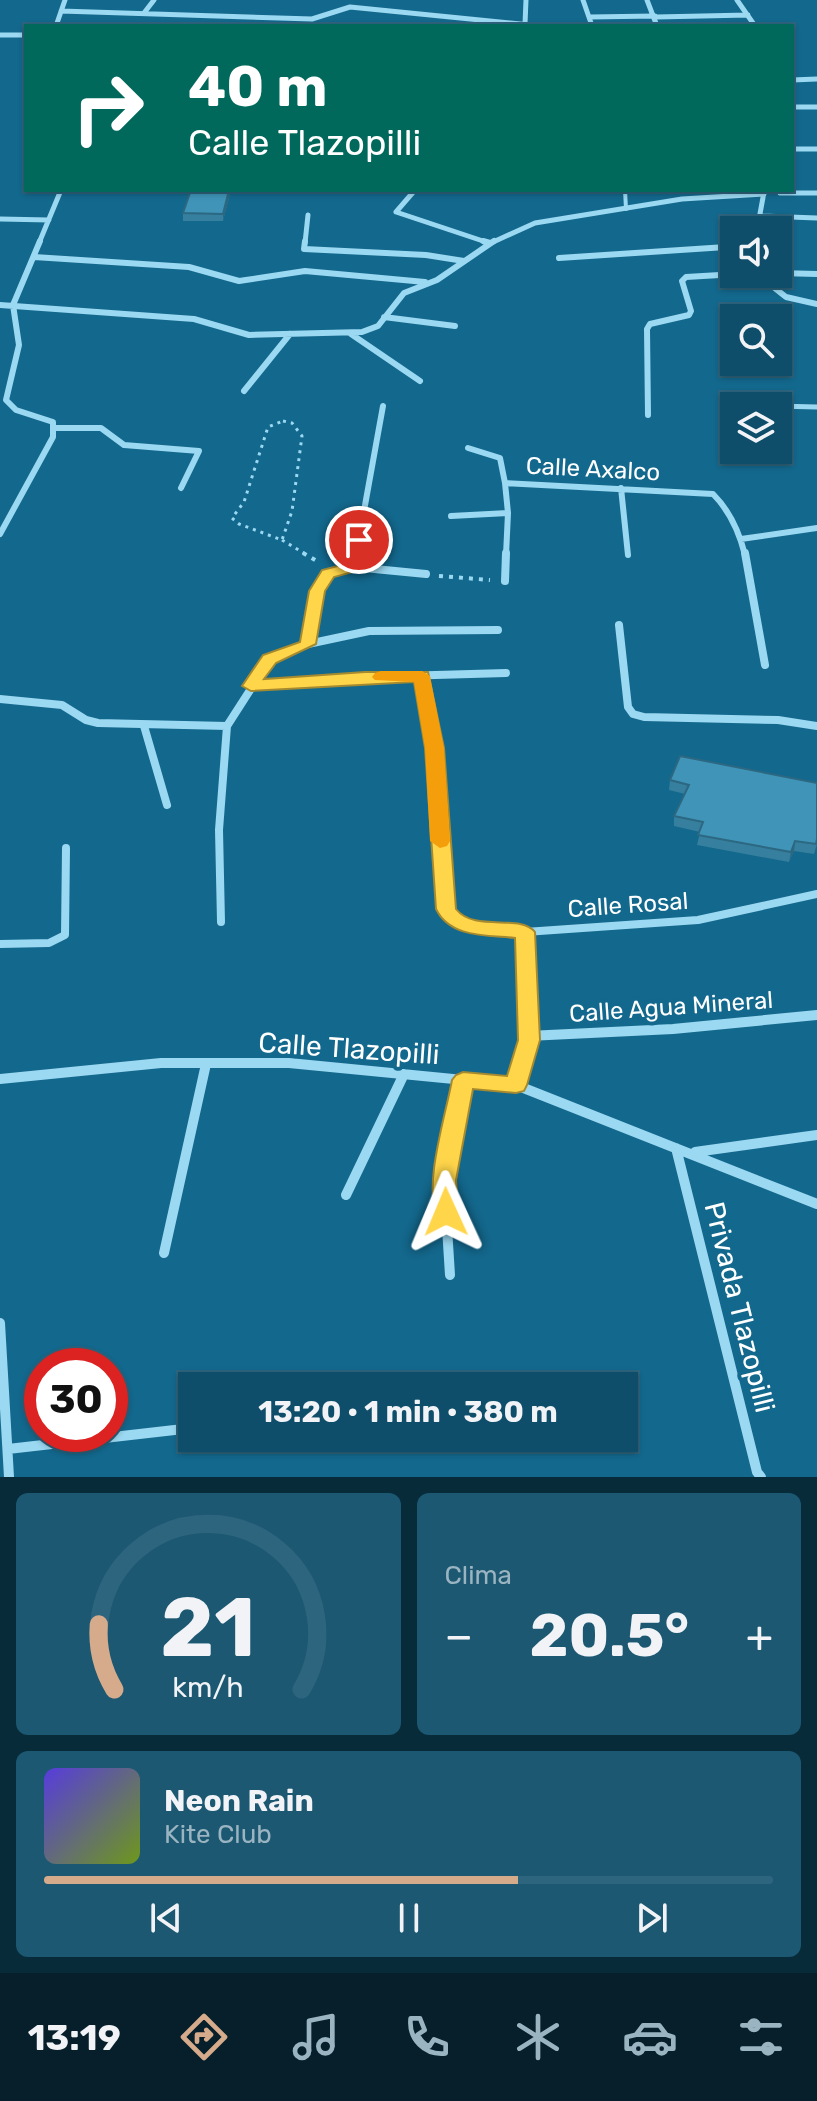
<!DOCTYPE html>
<html lang="es">
<meta charset="utf-8">
<style>
:root{--surface:#0e4e6a;--page:#1c5872;--text:#f1f3f6;--muted:#9bb4c1;--line:#2e657e;--accent:#d6ab8b}
body{margin:0;font-family:Rubik,sans-serif;background:var(--page);color:var(--text);height:100vh;display:flex;flex-direction:column;font-size:30px;white-space:nowrap}
*{box-sizing:border-box;margin:0}
p{font-size:26px;color:var(--muted)}
.icon{flex:none;width:44px;height:44px;fill:none;stroke:currentColor;stroke-width:2;stroke-linecap:round;stroke-linejoin:round}
.map{position:relative;height:1477px;overflow:hidden}
.side{display:flex;flex-direction:column;gap:16px;padding:16px;background:#082b3a;flex:1}
.side>*{flex:none}
.guide{position:absolute;left:24px;top:24px;width:770px;height:168px;border-radius:0px;box-shadow:0 2px 6px #0004,0 0 0 2px var(--line);background:#00695c;color:#fff;overflow:hidden}
.fabs{position:absolute;left:720px;top:216px;display:grid;gap:16px}
.fabs a{display:grid;place-items:center;width:72px;height:72px;border-radius:0px;background:var(--surface);box-shadow:0 2px 6px #0004,0 0 0 2px var(--line);font-size:40px}
.speed{position:absolute;left:24px;top:1348px;display:flex;gap:16px;font-size:40px;font-weight:700;text-align:center}
.speed>*{display:grid;place-content:center;width:104px;height:104px;border-radius:50%;background:var(--surface);box-shadow:0 2px 6px #0004,0 0 0 2px var(--line);line-height:1}
.speed .limit{border:12px solid #d22;background:#fff;color:#111}
.pin{position:absolute;display:grid;place-items:center;width:68px;height:68px;color:#fff;margin:-34px;border:4px solid #fff;border-radius:50%;box-shadow:0 2px 8px #0007}
.me{position:absolute;width:88px;margin:-44px;rotate:359deg;stroke-linejoin:round;filter:drop-shadow(0 0 6px #0008)}
.turn{display:flex;align-items:center;gap:28px;height:168px;padding:0 32px;font-size:36px}
.turn .icon{width:104px;height:104px;stroke-width:2.5}
.turn b{display:block;font-size:56px;line-height:68px}
.big{font-size:60px;font-weight:700;line-height:1.1}
.side .tile{flex:1;display:flex;flex-direction:column;justify-content:center;gap:12px;min-width:0;padding:0 28px;border-radius:12px;background:var(--page)}
.side .dial{align-items:center;gap:0}
.dial svg{height:208px;overflow:visible;fill:none;stroke:var(--line);stroke-width:7;stroke-linecap:round;text-anchor:middle}
.dial text{fill:var(--text);stroke:none}
.song{display:flex;align-items:center;gap:24px}
.cover{width:96px;height:96px;border-radius:12px;background:linear-gradient(135deg,hsl(250 70% 55%),hsl(80 70% 35%))}
.played{height:8px;border-radius:4px;background:linear-gradient(90deg,var(--accent) 65%,var(--line) 65%)}
.keys{display:flex;justify-content:space-around;direction:ltr}
.heat{display:flex;justify-content:space-between;align-items:center;font-size:44px;direction:ltr}
.side .tiles{flex:1;display:grid;gap:16px;grid-template-columns:1fr 1fr}
.tile:last-child{grid-column:span 2}
.trip{position:absolute;left:178px;top:1372px;width:460px;height:80px;border-radius:0px;background:var(--surface);box-shadow:0 2px 6px #0004,0 0 0 2px var(--line);font-weight:700;line-height:80px;text-align:center}
.menu{display:flex;height:128px;justify-content:space-around;align-items:center;background:#061f2a;color:var(--muted)}
.menu .icon{width:56px;height:56px}
.menu .current{color:var(--accent)}
.menu b{font-size:36px;color:var(--text)}
.map>svg:first-child{display:block}
.lines{fill:none;stroke-linecap:round;stroke-linejoin:round}
.path-far1{stroke:#9bd8f1;stroke-width:3;stroke-dasharray:3 5;stroke-linecap:butt}
.path{stroke:#9bd8f1;stroke-width:4;stroke-dasharray:4 6;stroke-linecap:butt}
.service-far1{stroke:#9bd8f1;stroke-width:4}
.service{stroke:#9bd8f1;stroke-width:5}
.minor-far3{stroke:#9bd8f1;stroke-width:5}
.minor-far2{stroke:#9bd8f1;stroke-width:6}
.minor-far1{stroke:#9bd8f1;stroke-width:8}
.minor{stroke:#9bd8f1;stroke-width:10}
.wall{fill:#367f9e}
.shaded-wall{fill:#2c6881}
.building{fill:#3f94b8;stroke:#2c6881;stroke-width:2}
.route{fill:#ffd54a;stroke:#a68a30;stroke-width:2}
.slow{fill:#f59e0b}
.labels{text-anchor:middle;stroke-width:8;stroke-linejoin:round;paint-order:stroke}
.street-label{font-size:24px;fill:#fff;stroke:#13688d}
.near-street-label{font-size:28px;fill:#fff;stroke:#13688d}
</style>
<div class="map">
<svg width="817" height="1477" viewBox="0 0 817 1477">
<rect width="100%" height="100%" fill="#13688d"/>
<g class="lines">
<path class="path-far1" d="M283,421L292,423L302,436L292,511L282,540L239,524L232,518L244,502L268,427Z
M282,540L307,555"/>
<path class="path" d="M303,553L317,561
M439,576L490,580"/>
<path class="service-far1" d="M625,190L626,209"/>
<path class="service" d="M775,406L817,407"/>
<path class="minor-far3" d="M583,0L591,23
M647,0L657,26
M737,0L755,26
M61,11L312,19L350,7L541,26
M144,13L154,0
M590,17L655,16
M656,17L748,15
M525,24L526,0
M56,26L65,0
M0,35H26
M792,80L817,79
M792,107H817
M792,149H817
M415,190L396,212L489,243
M780,193H817
M762,216L817,218
M0,219L49,220
M757,230L764,192
M39,243L61,190
M305,243L308,215
M491,243L535,223L682,199L764,194"/>
<path class="minor-far2" d="M305,241L304,249L426,255L464,261
M483,241L490,243
M34,257L189,267L239,281L305,271L425,282
M559,258L726,247L734,249
M778,273L817,274
M757,274L786,297L817,304
M0,305L194,319L249,335L362,332L378,326L404,293L437,280L494,241
M384,317L455,326
M351,334L420,381
M244,391L290,334
M648,415L647,329L650,324L689,315L691,311L682,281L686,277L737,274
M55,428H101L124,445L199,451L181,488
M468,448L500,458L505,483
M621,488L628,555
M451,516L508,513
M0,534L53,437V422L16,410L6,400L19,345L13,305L40,241
M741,539L817,528
M356,555L383,406
M506,555L508,513L505,483L713,494C730,511 739,531 745,555"/>
<path class="minor-far1" d="M745,553L765,665
M354,567L426,574
M505,581L506,553
M619,625L628,707L633,714L644,717L778,720L817,726
M308,644L315,595L329,572L354,567L357,553
M422,676L435,748L446,909L456,922L525,932L698,920L817,894
M251,686L365,677L506,673
M0,699L62,705L86,720L98,723L227,726
M144,726L167,805
M221,922L219,830L227,726L270,659L308,644L369,631L498,630
M525,932L526,958
M0,944L49,943L65,935L66,848"/>
<path class="minor" d="M528,1036L673,1029L817,1015
M0,1079L161,1063H289L516,1085L817,1204
M516,1085L529,1040L526,956
M676,1148L757,1472L761,1477
M695,1152L817,1135
M346,1195L404,1074
M164,1253L206,1064
M450,1275L444,1180L463,1080
M0,1323L9,1477
M8,1449L192,1428"/>
</g>
<path class="wall" d="M191,190H231L223,221H183V213Z
M670,780L817,783V844L814,854L794,851L789,862L697,845L700,832L674,826V816L685,794L669,790Z"/>
<path class="shaded-wall" d="M229,190H231L223,221V214Z
M795,841L794,851L789,862L791,852Z"/>
<path class="building" d="M191,190H229L223,214L183,213Z
M680,756L817,783V839L816,844L795,841L791,852L698,835L703,822L674,816L689,785L670,780Z"/>
<path class="route" d="M359,535L367,540L362,567L360,570L334,577L325,591L316,644L276,663L264,679L365,672H428L444,748L456,909C475,933 520,913 535,932L540,1040L527,1085L524,1091L516,1093L473,1089L456,1180L458,1212L455,1218L446,1221L438,1218C422,1188 446,1114 452,1080L456,1075L463,1072L507,1076L518,1040L515,938C487,935 450,938 436,909L425,748L414,682L251,691L242,686L263,655L300,642L309,591L322,570L346,564L351,540Z"/>
<path class="slow" d="M381,671H422L430,676L444,748L450,841L447,846L440,848L430,841L425,748L414,682L375,680L372,677L375,673Z"/>
<g class="labels">
<g class="street-label">
<text transform="translate(593 469) rotate(3)" y="8">Calle Axalco</text>
<text transform="translate(628 905) rotate(-4)" y="8">Calle Rosal</text>
<text transform="translate(671 1007) rotate(-4)" y="8">Calle Agua Mineral</text>
</g>
<g class="near-street-label">
<text transform="translate(349 1048) rotate(4)" y="10">Calle Tlazopilli</text>
<text transform="translate(740 1307) rotate(76)" y="10">Privada Tlazopilli</text>
</g>
</g>
</svg>
<div class="fabs">
<a><svg class="icon" aria-label="sound" viewBox="0 0 24 24"><path d="M4 9h4l5-4v14l-5-4H4zM17 9q2 3 0 6"/></svg></a>
<a><svg class="icon" aria-label="search" viewBox="0 0 24 24"><circle cx="10" cy="10" r="6"/><path d="M15 15l6 6"/></svg></a>
<a><svg class="icon" aria-label="layers" viewBox="0 0 24 24"><path d="M12 4l9 5-9 5-9-5zM3 14l9 5 9-5"/></svg></a>
</div>
<div class="speed"><div class="limit">30</div></div>
<div class="pin" style="left:359px;top:540px;background:#d93025"><svg class="icon" aria-label="arrive" viewBox="0 0 24 24"><path d="M6 21V4h12l-3 4 3 4H6"/></svg></div>
<svg class="me" style="left:446px;top:1212px" viewBox="-20 -20 40 40"><path d="M0-17L14 15 0 8-14 15z" fill="#ffd54a" stroke="#fff" stroke-width="4"/></svg>
<div class="trip">13:20 · 1 min · 380 m</div>
<div class="guide">
<div class="turn"><svg class="icon" aria-label="right" viewBox="0 0 24 24"><path d="M7 20v-9h11M14 6l5 5-5 5"/></svg><div><b>40 m</b>Calle Tlazopilli</div></div>
</div>
</div>
<section class="side">
<div class="tiles">
<div class="tile dial"><svg viewBox="0 0 100 80">
<path d="M14 69A42 42 0 1 1 86 69"/>
<path d="M14 69A42 42 0 0 1 8 44" stroke="#d6ab8b"/>
<text x="50" y="56" font-size="32" font-weight="700">21</text>
<text x="50" y="72" font-size="11">km/h</text>
</svg></div>
<div class="tile"><p>Clima</p>
<div class="heat"><a>−</a><b class="big">20.5°</b><a>+</a></div>
</div>
<div class="tile">
<div class="song"><i class="cover"></i><div><b>Neon Rain</b><p>Kite Club</p></div></div>
<div class="played"></div>
<div class="keys"><svg class="icon" aria-label="previous" viewBox="0 0 24 24"><path d="M18 5L8 12l10 7zM5 5v14"/></svg><svg class="icon" aria-label="pause" viewBox="0 0 24 24"><path d="M8 5v14M16 5v14"/></svg><svg class="icon" aria-label="next" viewBox="0 0 24 24"><path d="M6 5l10 7-10 7zM19 5v14"/></svg></div>
</div>
</div>
</section>
<nav class="menu">
<b>13:19</b>
<svg class="icon current" aria-label="directions" viewBox="0 0 24 24"><path d="M12 3l9 9-9 9-9-9zM9 14v-3h6M13 9l2 2-2 2"/></svg>
<svg class="icon" aria-label="music" viewBox="0 0 24 24"><path d="M9 18V5l10-2v13"/><circle cx="6" cy="18" r="3"/><circle cx="16" cy="16" r="3"/></svg>
<svg class="icon" aria-label="phone" viewBox="0 0 24 24"><path d="M5 4h4l2 5-3 2q2 4 5 5l2-3 5 2v4C11 20 4 13 5 4z"/></svg>
<svg class="icon" aria-label="climate" viewBox="0 0 24 24"><path d="M12 3v18M4 7l16 10M4 17L20 7"/></svg>
<svg class="icon" aria-label="car" viewBox="0 0 24 24"><path d="M5 17H2v-5l4-1 3-4h7l3 4 3 1v5h-3M9 17h6M6 11h13"/><circle cx="7" cy="17" r="2"/><circle cx="17" cy="17" r="2"/></svg>
<svg class="icon" aria-label="filters" viewBox="0 0 24 24"><path d="M4 7h16M4 17h16"/><circle cx="9" cy="7" r="2"/><circle cx="15" cy="17" r="2"/></svg>
</nav>
